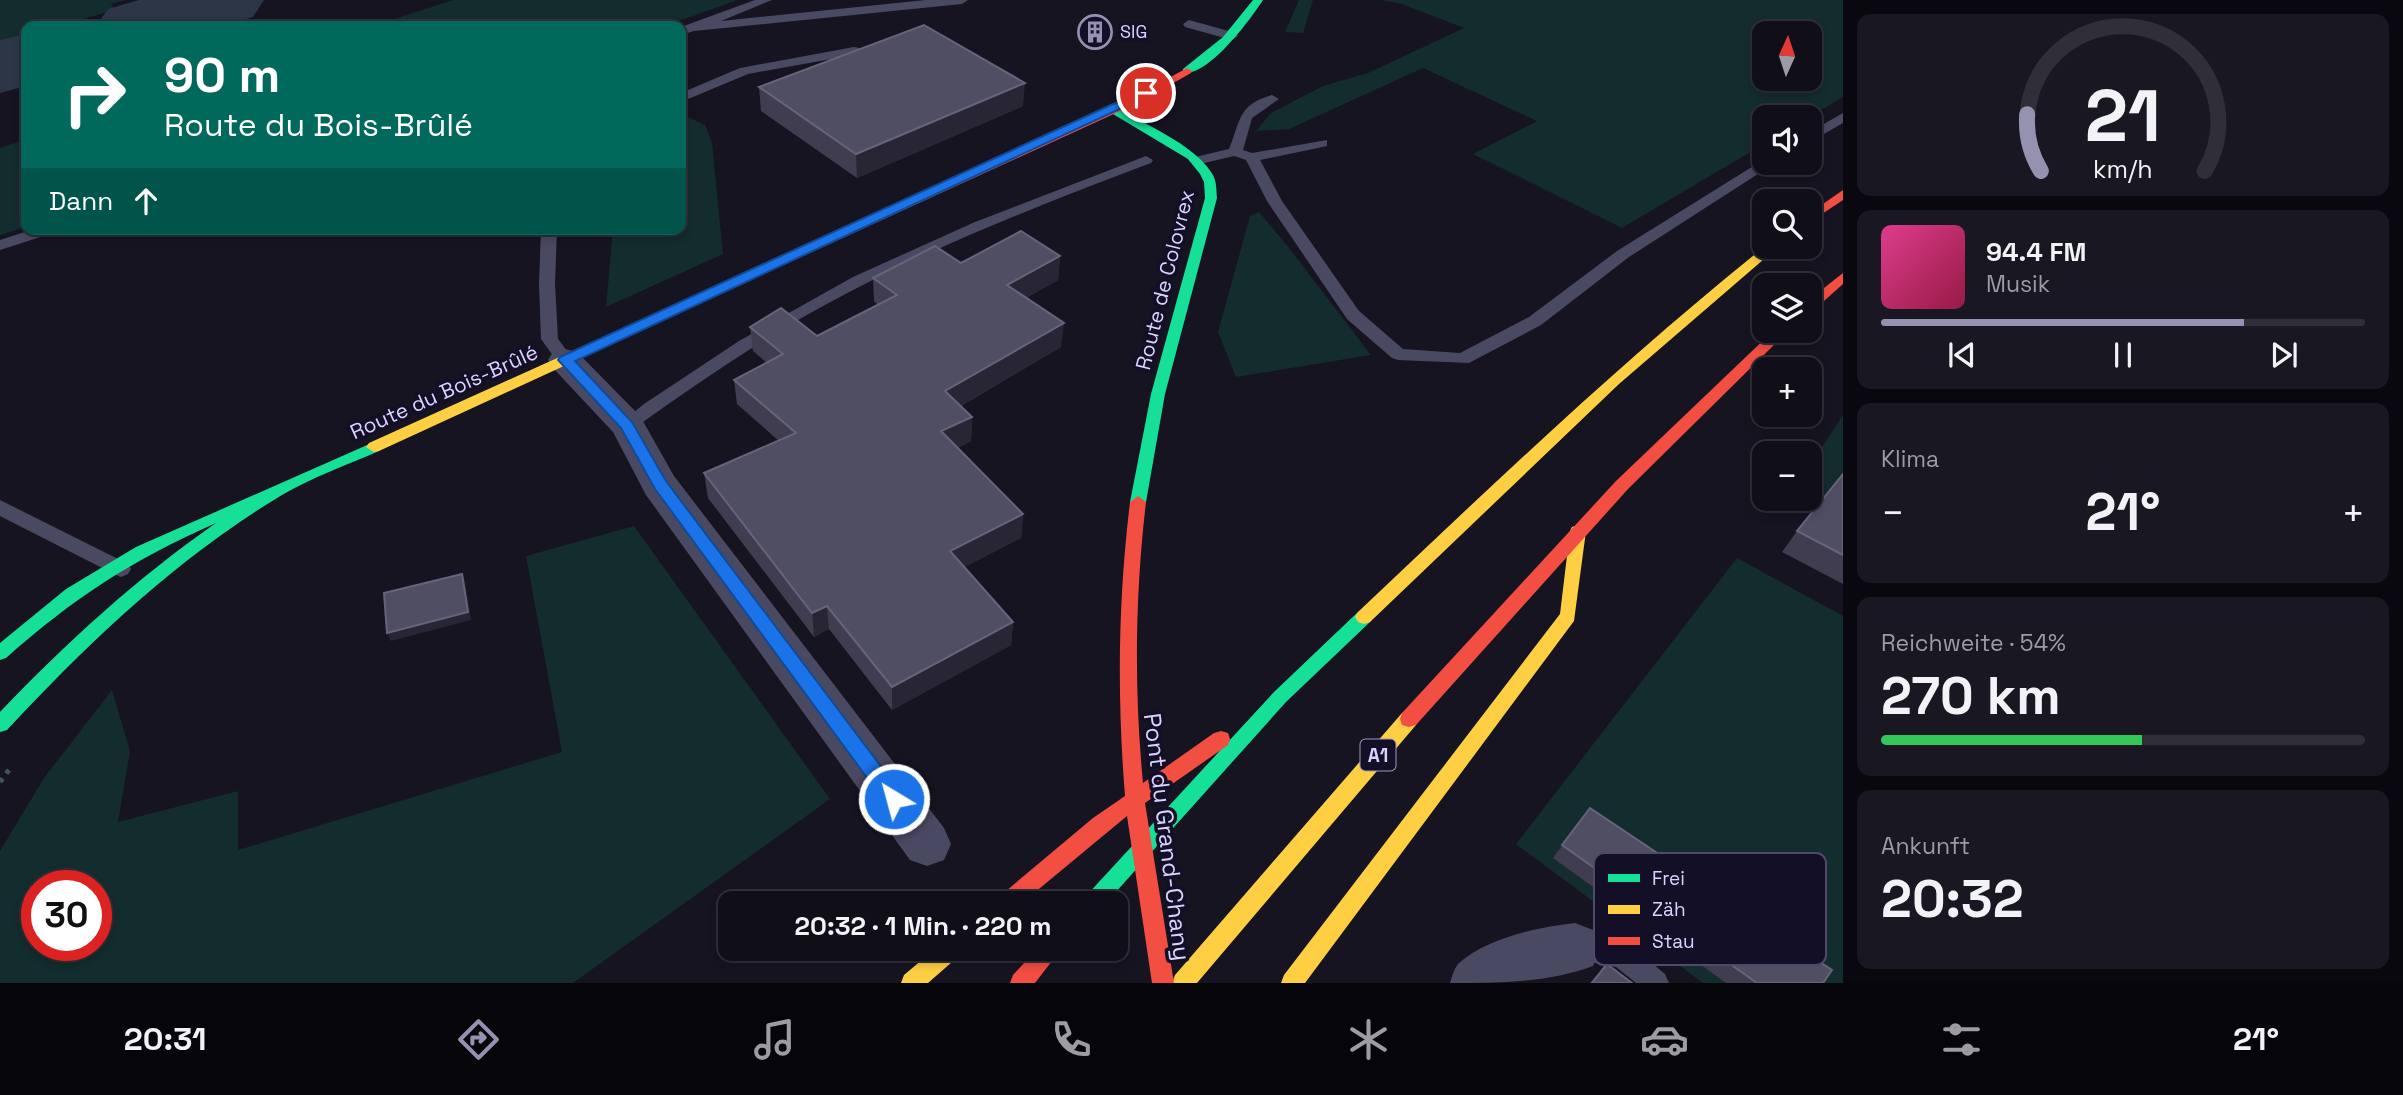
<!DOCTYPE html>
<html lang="de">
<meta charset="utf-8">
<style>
:root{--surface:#100f19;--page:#191822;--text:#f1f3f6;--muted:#9c9ca2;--line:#302f38;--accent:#9591b1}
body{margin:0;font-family:"Space Grotesk",sans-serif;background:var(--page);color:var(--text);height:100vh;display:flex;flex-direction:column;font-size:26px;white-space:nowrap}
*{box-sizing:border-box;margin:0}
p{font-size:23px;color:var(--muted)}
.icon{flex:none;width:38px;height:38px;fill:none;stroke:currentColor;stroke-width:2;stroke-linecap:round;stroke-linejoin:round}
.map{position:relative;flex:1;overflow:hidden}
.drawer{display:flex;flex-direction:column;gap:14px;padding:14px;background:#09080e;width:560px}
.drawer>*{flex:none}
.banner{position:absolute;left:21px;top:21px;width:665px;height:214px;border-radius:14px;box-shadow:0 4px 10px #0003,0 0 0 2px var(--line);background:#00695c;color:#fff;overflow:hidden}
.needle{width:46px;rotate:3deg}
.controls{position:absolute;left:1752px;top:21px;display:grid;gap:14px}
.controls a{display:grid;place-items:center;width:70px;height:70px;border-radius:14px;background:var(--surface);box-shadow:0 4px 10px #0003,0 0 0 2px var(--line);font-size:35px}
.speed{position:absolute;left:21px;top:870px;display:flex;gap:14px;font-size:35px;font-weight:700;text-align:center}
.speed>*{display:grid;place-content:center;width:91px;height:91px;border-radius:50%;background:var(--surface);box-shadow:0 4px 10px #0003,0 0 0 2px var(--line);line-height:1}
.speed .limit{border:10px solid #d22;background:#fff;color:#111}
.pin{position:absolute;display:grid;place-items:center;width:60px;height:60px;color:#fff;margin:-30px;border:4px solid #fff;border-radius:50%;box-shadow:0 2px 7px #0007}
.me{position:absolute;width:77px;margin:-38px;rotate:323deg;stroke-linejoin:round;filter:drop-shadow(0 0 5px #0008)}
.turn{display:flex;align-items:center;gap:24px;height:147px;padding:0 28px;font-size:32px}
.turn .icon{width:91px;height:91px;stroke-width:2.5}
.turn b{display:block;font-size:49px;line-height:60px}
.then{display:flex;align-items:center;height:66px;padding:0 28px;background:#0003;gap:14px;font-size:26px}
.big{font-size:52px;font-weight:800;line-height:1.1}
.drawer .widget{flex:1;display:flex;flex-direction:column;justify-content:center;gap:10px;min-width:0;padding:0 24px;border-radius:14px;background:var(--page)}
.drawer .dial{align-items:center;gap:0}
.dial svg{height:182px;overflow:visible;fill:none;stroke:var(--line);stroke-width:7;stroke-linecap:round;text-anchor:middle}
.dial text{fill:var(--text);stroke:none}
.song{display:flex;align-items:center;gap:21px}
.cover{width:84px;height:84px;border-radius:10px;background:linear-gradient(135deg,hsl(330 70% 55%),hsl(340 70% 35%))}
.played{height:7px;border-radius:4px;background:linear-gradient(90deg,var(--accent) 75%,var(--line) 75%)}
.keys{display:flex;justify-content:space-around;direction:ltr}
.heat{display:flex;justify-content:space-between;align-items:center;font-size:38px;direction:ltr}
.charge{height:10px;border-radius:5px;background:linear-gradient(90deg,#34c759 54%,var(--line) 0)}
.trip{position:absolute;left:718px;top:891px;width:410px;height:70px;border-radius:14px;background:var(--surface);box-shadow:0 4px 10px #0003,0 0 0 2px var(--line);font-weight:800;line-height:70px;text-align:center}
.dock{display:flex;height:112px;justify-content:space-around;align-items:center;background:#06060a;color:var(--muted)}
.dock .icon{width:49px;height:49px}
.dock .current{color:var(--accent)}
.dock b{font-size:32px;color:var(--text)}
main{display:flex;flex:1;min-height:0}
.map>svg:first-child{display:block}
.green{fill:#132c2d;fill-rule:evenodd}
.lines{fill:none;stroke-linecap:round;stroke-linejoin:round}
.taxiway{fill:#2c3646;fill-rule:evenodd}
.path{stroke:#44505f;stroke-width:5;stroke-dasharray:4.5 6;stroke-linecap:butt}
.lane{fill:#4a4962;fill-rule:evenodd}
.street{fill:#4a4962;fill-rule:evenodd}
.fast{fill:#16e098;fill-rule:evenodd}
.slow{fill:#ffcf43;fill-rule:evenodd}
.jam{fill:#f24e42;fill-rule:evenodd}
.wall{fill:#403d50}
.shaded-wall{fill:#282635}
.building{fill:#504e63;stroke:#66637b;stroke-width:2}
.route{fill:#1a73e8;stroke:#114b97;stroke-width:2}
.labels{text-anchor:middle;stroke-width:7;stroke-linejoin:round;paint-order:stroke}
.far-poi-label{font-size:18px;fill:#d9d4ff;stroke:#130f26;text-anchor:start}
.shield{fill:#130f26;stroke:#9e99be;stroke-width:2}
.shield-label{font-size:19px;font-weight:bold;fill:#d9d4ff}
.street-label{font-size:21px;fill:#d9d4ff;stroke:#130f26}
.near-street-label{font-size:24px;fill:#d9d4ff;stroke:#130f26}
.key{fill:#130f26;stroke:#4e4a67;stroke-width:2}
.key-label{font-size:19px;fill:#d9d4ff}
</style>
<main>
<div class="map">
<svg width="1843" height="983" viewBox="0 0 1843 983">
<rect width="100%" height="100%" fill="#161421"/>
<path class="green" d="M0,0H126L111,4L115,10L58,26H26V36L0,43Z
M453,0H738L665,26H373Z
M1299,0H1313L1303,33L1285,32Z
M1381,0H1843V97L1809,117H1764V144L1622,228L1473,154L1537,121L1423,68L1289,129L1256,131L1271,113L1323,86L1368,73L1464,28L1402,4ZM1764,33H1810V79H1764Z
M681,114L705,125L712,143L723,254L606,307L613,229H681Z
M26,139V227L0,235V148Z
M1259,212L1286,244L1371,355L1236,377L1218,332L1250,216Z
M1843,415V502L1828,495H1810V466Z
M634,526L830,799L573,983H0V851L44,778L112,690L130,751L118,822L238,791V850L562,752L526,556ZM37,886H96V945H37Z
M1737,558L1843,616V983H1703L1516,844Z"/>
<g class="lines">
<path class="taxiway" d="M139,0H264L253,17L222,26H96L108,9Z
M26,34V86L0,93V40Z"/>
<path class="path" d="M0,782L12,766"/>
<path class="lane" d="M755,0H772L721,21L926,0H968L962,4L694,31L681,35V27Z
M1189,20L1236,33L1238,36L1232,40L1185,27L1183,24Z
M854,47L859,48V54L748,74L681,102V93L740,68Z
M1272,95L1279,99L1252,118L1243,150L1252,153L1327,140V146L1260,160L1282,201L1359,311L1403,349L1460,353L1529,317L1617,251L1763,160L1764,163H1775L1629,257L1541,325L1469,363L1398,360L1392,358L1347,319L1267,201L1246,160L1234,156L1196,165L1189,161L1191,158L1229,149C1241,121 1237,105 1272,95Z
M1843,113V123L1810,142V132Z
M1146,156L1153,160L1151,163C1040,205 929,248 825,305C758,341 695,385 633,429H621L618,425L644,404L739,341L853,277L975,222Z
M34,229H59L56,232L0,250V240Z
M541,229H557L555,284L558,339L574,360L565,366L559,364L541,339L539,284Z
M0,500L128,564L131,569L128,574L121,577L114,574L0,516Z
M1575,935L1631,946L1665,974L1669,983H1636L1616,967L1566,957L1562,948L1566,939Z"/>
<path class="street" d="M565,349L577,352L640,416L674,476L944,828L951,844L944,860L927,866L910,860L646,495L613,432L553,368L548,360L553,352Z
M1575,923L1593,930L1601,948L1593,966C1547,983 1498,983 1450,983C1452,977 1454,968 1459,963C1487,938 1539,927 1575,923Z"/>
<path class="fast" d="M1253,0H1263C1250,20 1209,76 1183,73V69L1223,37Z
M1108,107H1116C1144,124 1193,144 1211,172C1217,180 1216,188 1217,198L1165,394L1146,502L1138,508L1130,502L1151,394L1205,198L1204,182L1200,174L1188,159L1108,111Z
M374,442L382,447L379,451C347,465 313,477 282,495C178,557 89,642 7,730L0,732V712C67,642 137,578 216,523C132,560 75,597 6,658L0,660V643L66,589L136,547Z
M1364,610L1370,612L1373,617L1370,622L1286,702L1106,903H1083L1086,896L1274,692L1358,612Z"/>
<path class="slow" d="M1764,247H1778L1619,384L1370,622L1364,624L1358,622L1355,617L1358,612C1490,487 1622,361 1764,247Z
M763,265L768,266V272L379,451L374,452L366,447L369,443Z
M1578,525L1584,527L1586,531L1574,621L1305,983H1281L1284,975L1560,614L1570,531L1572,527Z
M1409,711L1416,713L1418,719L1416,725L1197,983H1172L1175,975L1402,713Z
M936,948H963L960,955L928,983H901L904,975Z"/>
<path class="jam" d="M1187,68L1192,71L1191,73L1140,102L768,272H758L756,269L1132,98Z
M1843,190V200L1810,222V213Z
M1843,273V284L1815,309L1810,310V299Z
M1773,331H1788L1628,489L1416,725L1409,727L1402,725L1400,719L1402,713L1616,481Z
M1138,496L1146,502C1135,596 1134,689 1143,783L1214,733L1221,731L1228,733L1230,739L1228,745L1145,803L1174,983H1152L1127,816L1022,903H997L1000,896L1093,818L1125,796C1117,697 1118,601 1130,502Z
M1038,948H1062L1035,983H1010L1013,975Z"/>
</g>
<path class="wall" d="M759,87L1023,106L857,178L761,111Z
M1060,256L1058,280L1026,298L1061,347L961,406L972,417L971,441L957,448L1023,514L1021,538L964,567L1013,622L1011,645L892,710L829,629L814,637L708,498L704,473L779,441L737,404L734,380L767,363L753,351L750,327L817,336L878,305L874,301L873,278L961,263Z
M1843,474V584L1782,552L1797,531Z
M1590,808L1823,983H1726L1553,858Z
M1607,964L1632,983H1590Z"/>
<path class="shaded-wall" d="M1025,83L1023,106L857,178L856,154Z
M1060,256L1058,280L1006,309L1007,285Z
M1064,323L1061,347L945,415V391Z
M972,417L971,441L941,456V431Z
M1023,514L1021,538L949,575L950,551Z
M462,574L465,581L471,620L391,641L387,633Z
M827,606L829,629L814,637L812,613Z
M1013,622L1011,645L892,710V687Z"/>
<path class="building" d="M924,25L1025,83L856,154L759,87Z
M1021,231L1060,256L1007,285L1064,323L945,391L972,417L941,431L1023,514L950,551L1013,622L892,687L827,606L812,613L704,473L796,433L734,380L783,354L750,327L781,308L817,336L897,295L873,278L935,246L961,263Z
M1843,474V555L1797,531Z
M462,574L468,612L387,633L384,593Z
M1590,808L1832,970L1823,983H1757L1562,845Z
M1607,964L1632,983H1592Z"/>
<path class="route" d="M1146,89L1151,93L1150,95L575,361L632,422L666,481L901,793L904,799L901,805L894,808L887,805L655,489L621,428L558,360L560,357Z"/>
<defs>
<g id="building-ring" transform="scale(1.75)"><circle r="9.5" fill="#130f26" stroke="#9591b1" stroke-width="1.5"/><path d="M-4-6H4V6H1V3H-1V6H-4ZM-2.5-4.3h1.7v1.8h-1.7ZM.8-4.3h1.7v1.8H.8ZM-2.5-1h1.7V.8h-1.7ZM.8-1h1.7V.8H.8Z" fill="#9591b1"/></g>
</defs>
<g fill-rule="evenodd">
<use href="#building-ring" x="1095" y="32"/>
</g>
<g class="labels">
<g class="far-poi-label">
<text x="1120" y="38">SIG</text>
</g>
<rect class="shield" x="1360.5" y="739.5" width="35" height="31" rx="5"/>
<g class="shield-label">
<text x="1378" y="762">A1</text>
</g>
<g class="street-label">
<text transform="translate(1165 280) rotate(-76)" y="7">Route de Colovrex</text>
<text transform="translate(444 392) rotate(-24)" y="7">Route du Bois-Brûlé</text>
</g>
<g class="near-street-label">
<text transform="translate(1167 837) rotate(83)" y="8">Pont du Grand-Chany</text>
</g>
</g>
<rect x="1594" y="853" width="232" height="112" rx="10" class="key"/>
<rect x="1608" y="874" width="32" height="8" fill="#16e098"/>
<rect x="1608" y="905" width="32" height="9" fill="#ffcf43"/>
<rect x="1608" y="937" width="32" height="8" fill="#f24e42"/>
<g class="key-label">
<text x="1652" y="885">Frei</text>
<text x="1652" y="916">Zäh</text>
<text x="1652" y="948">Stau</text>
</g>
</svg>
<div class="controls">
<a><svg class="needle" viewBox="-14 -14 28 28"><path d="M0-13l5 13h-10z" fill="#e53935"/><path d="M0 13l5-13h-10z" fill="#9c9ca2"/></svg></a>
<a><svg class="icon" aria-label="sound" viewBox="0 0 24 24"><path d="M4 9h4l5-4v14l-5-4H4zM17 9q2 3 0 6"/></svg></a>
<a><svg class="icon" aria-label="search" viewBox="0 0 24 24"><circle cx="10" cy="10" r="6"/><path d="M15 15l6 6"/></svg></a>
<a><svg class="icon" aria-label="layers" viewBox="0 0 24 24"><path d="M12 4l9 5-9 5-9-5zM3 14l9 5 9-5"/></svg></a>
<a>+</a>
<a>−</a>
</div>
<div class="speed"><div class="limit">30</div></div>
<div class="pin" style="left:1146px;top:93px;background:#d93025"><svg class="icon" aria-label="arrive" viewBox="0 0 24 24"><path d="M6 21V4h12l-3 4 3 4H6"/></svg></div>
<svg class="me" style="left:894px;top:799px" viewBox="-20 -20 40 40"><circle r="17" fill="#1a73e8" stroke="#fff" stroke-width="3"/><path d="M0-11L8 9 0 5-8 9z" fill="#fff"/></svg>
<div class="trip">20:32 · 1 Min. · 220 m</div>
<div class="banner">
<div class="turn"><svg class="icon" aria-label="right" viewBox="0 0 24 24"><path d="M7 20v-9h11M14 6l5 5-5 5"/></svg><div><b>90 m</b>Route du Bois-Brûlé</div></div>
<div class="then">Dann<svg class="icon" aria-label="ahead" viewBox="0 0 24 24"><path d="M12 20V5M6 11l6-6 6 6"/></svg></div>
</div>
</div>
<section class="drawer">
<div class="widget dial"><svg viewBox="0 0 100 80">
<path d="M14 69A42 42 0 1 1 86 69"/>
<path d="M14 69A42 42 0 0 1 8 44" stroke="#9591b1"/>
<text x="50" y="56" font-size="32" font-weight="700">21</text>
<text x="50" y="72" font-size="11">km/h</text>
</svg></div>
<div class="widget">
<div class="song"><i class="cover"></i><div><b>94.4 FM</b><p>Musik</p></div></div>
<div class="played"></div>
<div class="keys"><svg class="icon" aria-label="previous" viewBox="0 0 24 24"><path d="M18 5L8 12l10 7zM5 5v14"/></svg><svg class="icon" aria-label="pause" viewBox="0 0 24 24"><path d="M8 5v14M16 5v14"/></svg><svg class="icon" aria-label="next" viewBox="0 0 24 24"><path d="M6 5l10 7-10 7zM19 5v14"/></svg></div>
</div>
<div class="widget"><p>Klima</p>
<div class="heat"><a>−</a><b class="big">21°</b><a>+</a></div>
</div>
<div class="widget"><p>Reichweite · 54%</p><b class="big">270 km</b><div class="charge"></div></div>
<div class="widget"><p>Ankunft</p><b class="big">20:32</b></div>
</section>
</main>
<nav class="dock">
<b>20:31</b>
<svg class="icon current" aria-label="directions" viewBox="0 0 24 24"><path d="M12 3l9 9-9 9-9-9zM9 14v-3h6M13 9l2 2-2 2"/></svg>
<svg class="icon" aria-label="music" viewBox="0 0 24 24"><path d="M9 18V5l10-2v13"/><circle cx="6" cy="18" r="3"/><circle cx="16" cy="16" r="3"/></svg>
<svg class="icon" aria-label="phone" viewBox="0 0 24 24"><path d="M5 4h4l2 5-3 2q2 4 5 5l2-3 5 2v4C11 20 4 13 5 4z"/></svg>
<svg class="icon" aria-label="climate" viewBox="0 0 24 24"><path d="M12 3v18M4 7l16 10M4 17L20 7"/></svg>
<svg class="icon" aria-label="car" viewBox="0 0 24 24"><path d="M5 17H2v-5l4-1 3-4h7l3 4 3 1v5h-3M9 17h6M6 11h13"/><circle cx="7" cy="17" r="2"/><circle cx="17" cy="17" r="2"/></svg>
<svg class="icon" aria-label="filters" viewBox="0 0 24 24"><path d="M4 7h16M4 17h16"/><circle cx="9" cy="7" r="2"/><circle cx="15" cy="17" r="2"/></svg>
<b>21°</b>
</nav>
